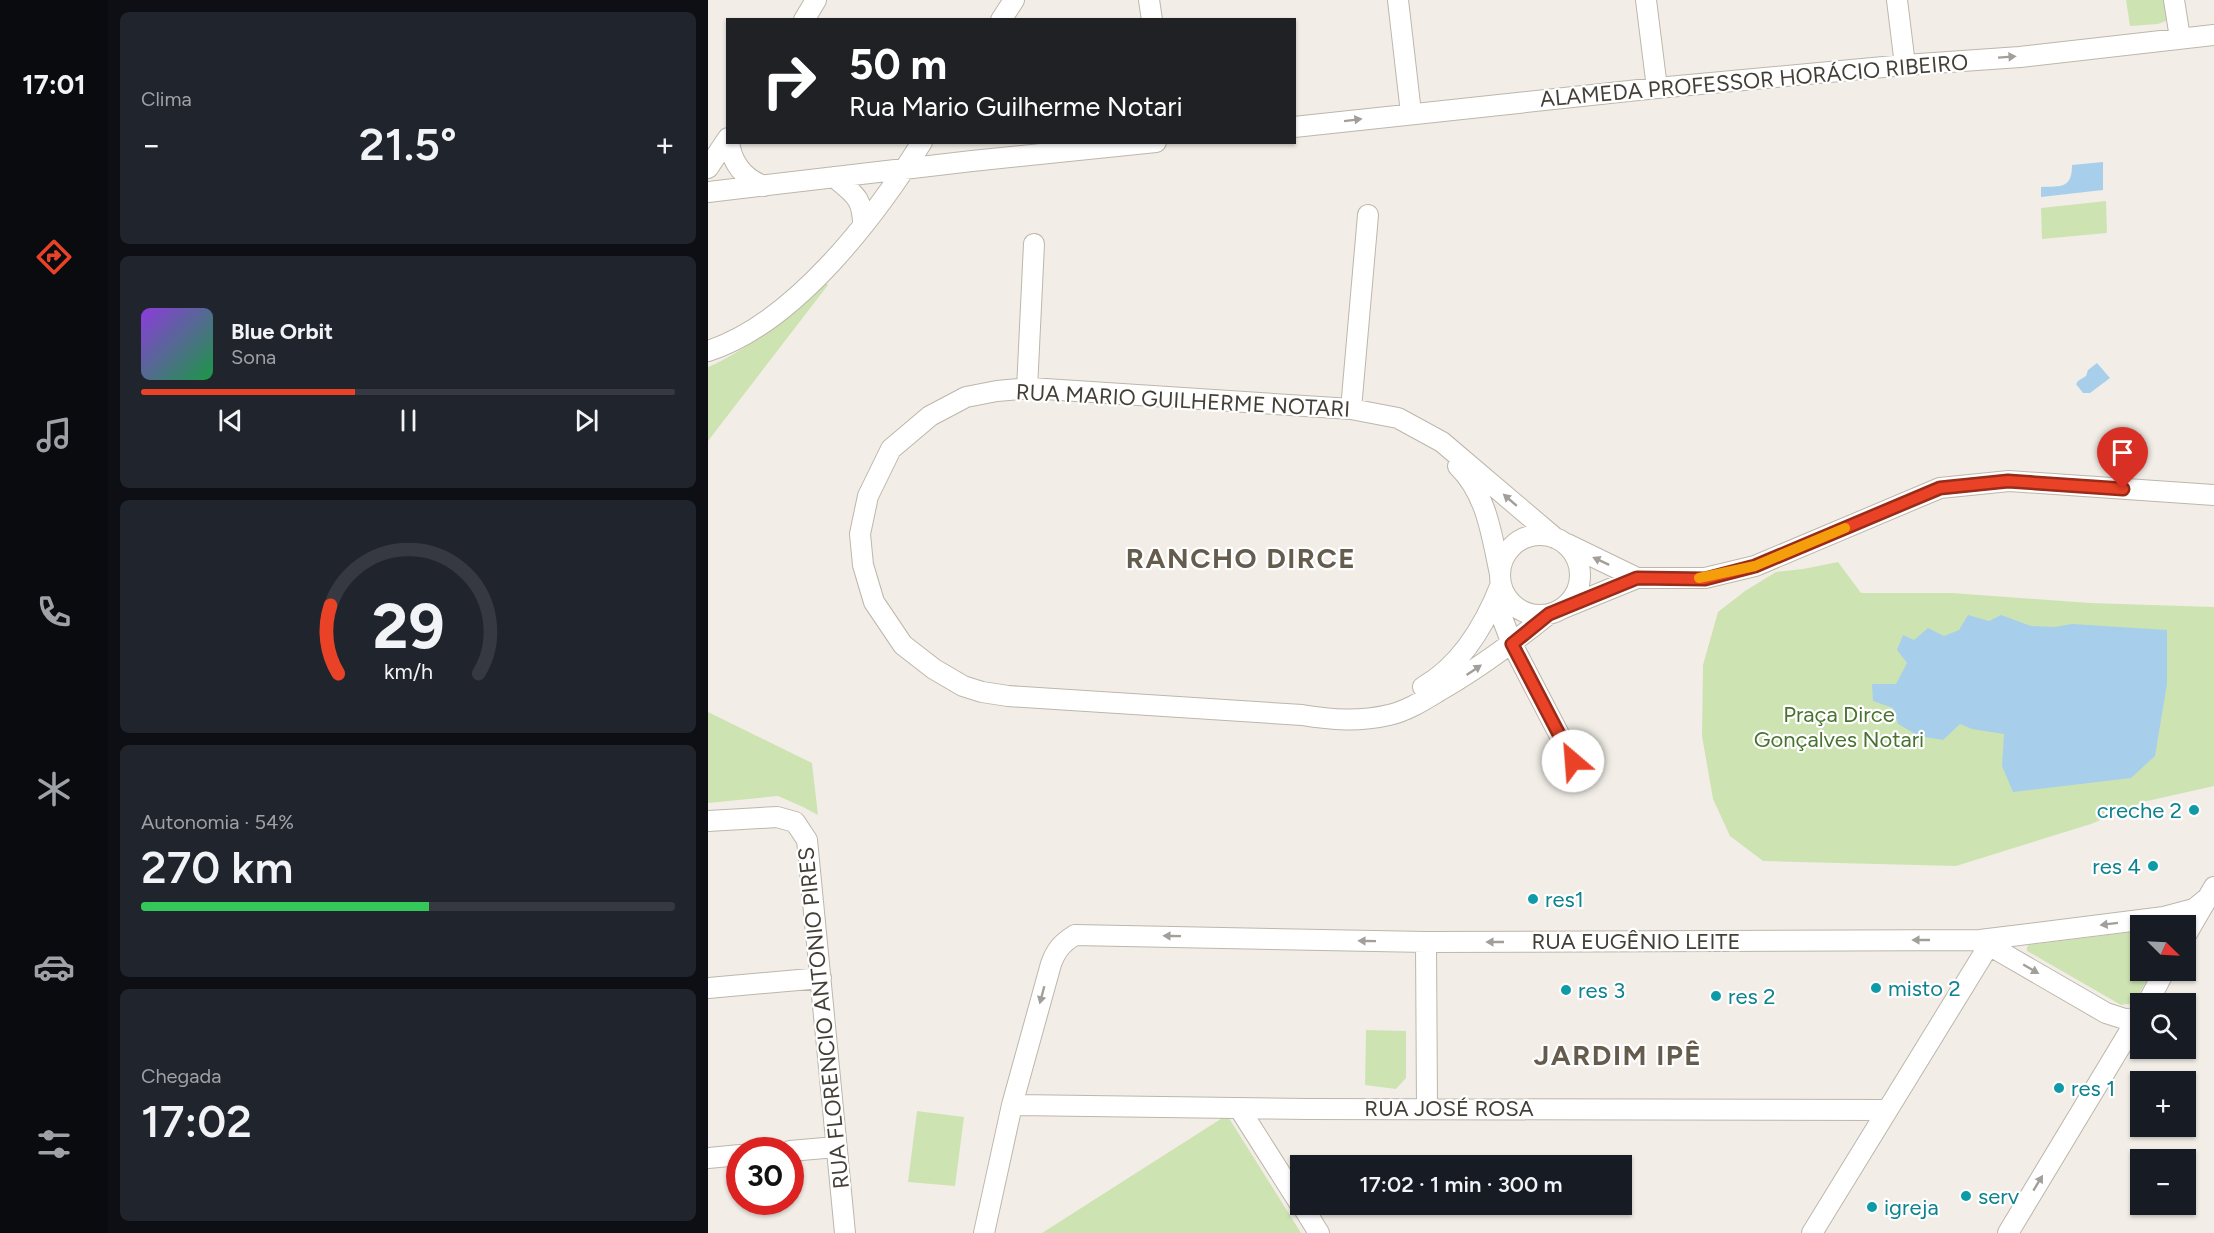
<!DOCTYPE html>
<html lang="pt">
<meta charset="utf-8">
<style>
:root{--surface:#171b24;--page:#20242c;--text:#f1f3f6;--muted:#9ea1a6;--line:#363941;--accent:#ea4226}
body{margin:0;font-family:Figtree,sans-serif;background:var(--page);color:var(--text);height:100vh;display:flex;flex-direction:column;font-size:22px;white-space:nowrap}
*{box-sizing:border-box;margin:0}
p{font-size:20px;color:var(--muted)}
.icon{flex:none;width:33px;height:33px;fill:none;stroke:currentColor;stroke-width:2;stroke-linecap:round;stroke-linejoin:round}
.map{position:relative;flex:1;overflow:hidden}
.sheet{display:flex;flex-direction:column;gap:12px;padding:12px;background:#0d0f14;width:600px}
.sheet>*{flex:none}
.top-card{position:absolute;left:18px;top:18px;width:570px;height:126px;border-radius:0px;box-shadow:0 2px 4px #0004;background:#202124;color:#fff;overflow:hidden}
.needle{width:39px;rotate:114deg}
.tools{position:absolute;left:1422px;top:915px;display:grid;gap:12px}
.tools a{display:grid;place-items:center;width:66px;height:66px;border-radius:0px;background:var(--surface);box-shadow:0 2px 4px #0004;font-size:30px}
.speed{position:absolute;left:18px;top:1137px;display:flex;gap:12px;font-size:30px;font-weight:700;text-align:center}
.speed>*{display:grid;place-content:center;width:78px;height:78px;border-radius:50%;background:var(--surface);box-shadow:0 2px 4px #0004;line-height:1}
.speed .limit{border:9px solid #d22;background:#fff;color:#111}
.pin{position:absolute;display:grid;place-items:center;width:51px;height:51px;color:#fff;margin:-62px -26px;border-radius:50% 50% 50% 0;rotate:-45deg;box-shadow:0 0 6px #0007}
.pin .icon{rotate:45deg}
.me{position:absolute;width:66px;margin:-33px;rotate:333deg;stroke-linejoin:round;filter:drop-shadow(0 0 4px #0008)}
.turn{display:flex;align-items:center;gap:21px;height:126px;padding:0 24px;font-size:27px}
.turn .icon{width:78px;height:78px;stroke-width:2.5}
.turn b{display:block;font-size:42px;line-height:51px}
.big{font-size:45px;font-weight:600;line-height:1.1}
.sheet .card{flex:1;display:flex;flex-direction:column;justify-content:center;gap:9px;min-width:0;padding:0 21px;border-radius:9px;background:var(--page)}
.sheet .dial{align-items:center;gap:0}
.dial svg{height:156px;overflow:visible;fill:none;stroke:var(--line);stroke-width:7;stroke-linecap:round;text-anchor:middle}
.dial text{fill:var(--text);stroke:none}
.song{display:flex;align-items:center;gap:18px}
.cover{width:72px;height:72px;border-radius:9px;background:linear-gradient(135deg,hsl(270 70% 55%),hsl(140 70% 35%))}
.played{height:6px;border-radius:3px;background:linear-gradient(90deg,var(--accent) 40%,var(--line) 40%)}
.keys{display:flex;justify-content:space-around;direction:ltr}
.heat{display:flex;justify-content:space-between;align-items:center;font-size:33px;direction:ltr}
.charge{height:9px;border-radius:4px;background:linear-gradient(90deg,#34c759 54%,var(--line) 0)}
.trip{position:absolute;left:582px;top:1155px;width:342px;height:60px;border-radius:0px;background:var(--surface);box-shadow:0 2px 4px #0004;font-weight:600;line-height:60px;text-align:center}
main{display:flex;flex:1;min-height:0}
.tab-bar{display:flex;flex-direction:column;width:108px;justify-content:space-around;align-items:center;background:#090b0e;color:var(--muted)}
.tab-bar .icon{width:42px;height:42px}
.tab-bar .current{color:var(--accent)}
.tab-bar b{font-size:27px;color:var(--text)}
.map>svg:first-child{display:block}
.green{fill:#cee3b2}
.water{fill:#a7cfeb}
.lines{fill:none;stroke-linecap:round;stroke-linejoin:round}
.minor-casing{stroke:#bdb6aa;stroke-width:22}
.minor{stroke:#fff;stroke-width:20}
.oneway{fill:#a29f9a}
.route-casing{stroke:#982b19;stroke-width:15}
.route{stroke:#ea4226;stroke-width:10}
.slow{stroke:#f59e0b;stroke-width:10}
.culture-dot{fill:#0f9aa8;stroke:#fff;stroke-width:2}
.labels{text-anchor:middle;stroke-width:4.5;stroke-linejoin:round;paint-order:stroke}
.street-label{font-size:22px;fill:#443f36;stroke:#fff}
.park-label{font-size:22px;fill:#48722e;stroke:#fff}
.culture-label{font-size:22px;fill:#0d838f;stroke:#fff;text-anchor:start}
.district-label{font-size:28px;font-weight:bold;letter-spacing:1.5px;fill:#665c4e;stroke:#fff}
</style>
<main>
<nav class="tab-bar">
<b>17:01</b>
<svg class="icon current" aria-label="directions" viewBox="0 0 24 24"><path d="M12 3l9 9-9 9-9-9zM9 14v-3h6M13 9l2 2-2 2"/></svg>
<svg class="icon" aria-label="music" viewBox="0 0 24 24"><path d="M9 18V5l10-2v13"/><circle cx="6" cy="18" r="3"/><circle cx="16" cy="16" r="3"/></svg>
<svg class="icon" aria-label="phone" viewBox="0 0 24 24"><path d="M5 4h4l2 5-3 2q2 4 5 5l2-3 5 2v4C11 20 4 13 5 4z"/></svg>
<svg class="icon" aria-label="climate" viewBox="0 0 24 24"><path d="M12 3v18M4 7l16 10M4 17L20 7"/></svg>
<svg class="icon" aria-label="car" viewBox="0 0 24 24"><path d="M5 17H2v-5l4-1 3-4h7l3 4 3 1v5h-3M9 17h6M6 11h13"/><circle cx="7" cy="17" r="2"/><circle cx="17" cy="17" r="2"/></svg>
<svg class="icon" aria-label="filters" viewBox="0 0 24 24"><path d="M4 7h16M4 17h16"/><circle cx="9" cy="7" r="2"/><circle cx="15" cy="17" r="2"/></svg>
</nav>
<section class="sheet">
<div class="card"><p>Clima</p>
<div class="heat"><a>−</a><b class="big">21.5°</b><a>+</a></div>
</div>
<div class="card">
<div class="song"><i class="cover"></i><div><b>Blue Orbit</b><p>Sona</p></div></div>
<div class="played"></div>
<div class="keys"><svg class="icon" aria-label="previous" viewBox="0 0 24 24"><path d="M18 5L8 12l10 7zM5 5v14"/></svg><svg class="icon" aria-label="pause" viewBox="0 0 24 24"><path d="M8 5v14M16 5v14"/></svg><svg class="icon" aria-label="next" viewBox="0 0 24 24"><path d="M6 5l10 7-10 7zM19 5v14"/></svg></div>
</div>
<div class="card dial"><svg viewBox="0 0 100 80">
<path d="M14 69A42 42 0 1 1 86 69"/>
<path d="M14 69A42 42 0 0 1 10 34" stroke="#ea4226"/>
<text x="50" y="56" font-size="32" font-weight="700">29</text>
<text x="50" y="72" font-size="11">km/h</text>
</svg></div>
<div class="card"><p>Autonomia · 54%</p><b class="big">270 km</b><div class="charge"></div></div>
<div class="card"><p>Chegada</p><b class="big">17:02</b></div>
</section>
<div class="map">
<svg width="1506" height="1233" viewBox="0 0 1506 1233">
<rect width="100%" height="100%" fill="#f2eee7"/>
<path class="green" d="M1418,0H1458L1460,14L1458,21L1450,24L1422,26Z
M1398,201L1399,233L1334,239L1333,208Z
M116,281L120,285L0,441V367C45,347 81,315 116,281Z
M1130,562L1153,593H1244L1382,603L1506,607V786L1435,802L1383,824L1248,866L1055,861L1022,836L1005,799L994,736L995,665L1010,612L1037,591L1068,572L1095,569Z
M0,712L104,763L110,815L95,807L70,796L0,803Z
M1432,931V970L1444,971L1426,1003L1413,1005L1319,951V947L1321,945Z
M658,1030L698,1031V1078L688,1089L657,1085Z
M209,1111L256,1117L247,1186L200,1182Z
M519,1115L593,1233H334Z"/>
<path class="water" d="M1395,162V190L1333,197V187C1353,186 1364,189 1364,165Z
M1389,363L1402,378L1382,393H1375L1368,384L1370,381L1378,376L1380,370Z
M1260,615L1281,621L1293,615L1323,626L1347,627L1364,624L1459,630V684L1447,756L1423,778L1305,792L1294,766L1296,734L1264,729L1252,724L1235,740L1211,736L1190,724L1185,708L1165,701L1164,684H1188L1199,663L1189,650L1195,635L1206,640L1220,628L1236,636L1251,630Z"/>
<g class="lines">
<g class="minor-casing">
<path id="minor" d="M441,0L444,20
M690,0L703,113
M938,0L949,88
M1189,0L1197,65
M1466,0L1472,38
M96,20L108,0
M293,20L306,0
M586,127L949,88L1197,65L1312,57L1506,35
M21,142C24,164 37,179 56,186
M0,168L20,138
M126,177C146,194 155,198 155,225
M0,192L264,161L448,142
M0,351C87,323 167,217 214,142
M319,389L326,244
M643,409L660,215
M750,466C779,494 784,537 792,574
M792 575a40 40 0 1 1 80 0a40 40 0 1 1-80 0Z
M859,544L929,578
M787,599L804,644L865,761
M853,609L929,578H997L1047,566L1232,488L1301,481L1506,495
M841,614C806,642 770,669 731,691C716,700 699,711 681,715C651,722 624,720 594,715L300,696L274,692L255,686L226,669L195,645L166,602L155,565L152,534L160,496L183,449L222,416L258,397L289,391L322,388L643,409L690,418L734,442L847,538
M715,687C754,665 777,625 793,584
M0,821L69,817L87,822L99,840L137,1233
M1478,935L1506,887
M1272,940L1398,1013L1420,1020L1431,1017
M718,942L719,1108
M0,988L113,978
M1439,1004L1457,970
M304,1105L600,1109L1178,1110
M531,1108L592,1204
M82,1151L128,1147
M0,1158L32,1155
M593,1204L611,1233
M276,1233L304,1105L343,964C348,950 354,943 367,935L718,942L1272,940L1456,917L1486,909L1497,900
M1104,1233L1281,945L1282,939
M1300,1233L1432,1014"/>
</g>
<use href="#minor" class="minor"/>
</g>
<defs><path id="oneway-solid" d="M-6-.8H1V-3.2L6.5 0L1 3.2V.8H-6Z" transform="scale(1.5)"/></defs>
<g class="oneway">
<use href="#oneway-solid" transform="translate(1299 57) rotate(-4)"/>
<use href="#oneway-solid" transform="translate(645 120) rotate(-7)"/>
<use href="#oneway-solid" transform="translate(802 500) rotate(-139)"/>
<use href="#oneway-solid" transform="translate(893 561) rotate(-155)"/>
<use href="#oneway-solid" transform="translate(766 670) rotate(-34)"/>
<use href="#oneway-solid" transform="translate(1401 924) rotate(173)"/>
<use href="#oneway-solid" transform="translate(464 936) rotate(-179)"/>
<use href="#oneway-solid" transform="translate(1213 940) rotate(180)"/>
<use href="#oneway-solid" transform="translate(659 941) rotate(-179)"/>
<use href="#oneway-solid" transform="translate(787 942) rotate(180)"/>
<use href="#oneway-solid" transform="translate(1323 969) rotate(30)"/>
<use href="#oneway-solid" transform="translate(334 995) rotate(105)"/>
<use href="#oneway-solid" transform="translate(1330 1183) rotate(-59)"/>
</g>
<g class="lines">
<g class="route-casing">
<path id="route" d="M865,761L804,644L841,614L929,578L997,579L1047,566L1232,488L1300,481L1415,489"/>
</g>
<use href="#route" class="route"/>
<path class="slow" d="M991,578L1047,566L1137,528"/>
</g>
<g class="culture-dot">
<circle cx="1486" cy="810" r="6"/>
<circle cx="1445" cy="866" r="6"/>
<circle cx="825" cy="899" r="6"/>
<circle cx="1168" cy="988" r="6"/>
<circle cx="858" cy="990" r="6"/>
<circle cx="1008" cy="996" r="6"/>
<circle cx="1351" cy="1088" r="6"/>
<circle cx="1258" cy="1196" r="6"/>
<circle cx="1164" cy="1207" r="6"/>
</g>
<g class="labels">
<g class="street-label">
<text transform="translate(1046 80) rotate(-5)" y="8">ALAMEDA PROFESSOR HORÁCIO RIBEIRO</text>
<text transform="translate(475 400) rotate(3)" y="8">RUA MARIO GUILHERME NOTARI</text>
<text x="928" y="949">RUA EUGÊNIO LEITE</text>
<text transform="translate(115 1018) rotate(-96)" y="8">RUA FLORENCIO ANTONIO PIRES</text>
<text x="741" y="1116">RUA JOSÉ ROSA</text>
</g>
<g class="park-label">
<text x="1131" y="722">Praça Dirce<tspan x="1131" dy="25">Gonçalves Notari</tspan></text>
</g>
<g class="culture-label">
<text x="1474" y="818" text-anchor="end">creche 2</text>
<text x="1433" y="874" text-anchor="end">res 4</text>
<text x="837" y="907">res1</text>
<text x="1180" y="996">misto 2</text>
<text x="870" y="998">res 3</text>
<text x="1020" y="1004">res 2</text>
<text x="1363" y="1096">res 1</text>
<text x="1270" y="1204">serv</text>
<text x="1176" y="1215">igreja</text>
</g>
<g class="district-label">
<text x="533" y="568">RANCHO DIRCE</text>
<text x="910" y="1065">JARDIM IPÊ</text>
</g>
</g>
</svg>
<div class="tools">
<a><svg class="needle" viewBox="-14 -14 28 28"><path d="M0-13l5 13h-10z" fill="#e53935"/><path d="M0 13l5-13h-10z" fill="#9ea1a6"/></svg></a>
<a><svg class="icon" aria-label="search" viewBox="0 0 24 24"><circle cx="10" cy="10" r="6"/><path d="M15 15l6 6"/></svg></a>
<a>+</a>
<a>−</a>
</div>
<div class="speed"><div class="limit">30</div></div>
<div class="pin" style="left:1415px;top:489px;background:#d93025"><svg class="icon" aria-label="arrive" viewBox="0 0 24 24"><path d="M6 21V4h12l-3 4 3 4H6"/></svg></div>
<svg class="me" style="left:865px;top:761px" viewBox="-20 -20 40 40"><circle r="19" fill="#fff"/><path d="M0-13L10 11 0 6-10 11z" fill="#ea4226"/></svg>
<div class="trip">17:02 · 1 min · 300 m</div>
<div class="top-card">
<div class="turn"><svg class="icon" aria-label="right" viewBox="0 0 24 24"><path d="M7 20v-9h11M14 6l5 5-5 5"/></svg><div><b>50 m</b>Rua Mario Guilherme Notari</div></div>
</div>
</div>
</main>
